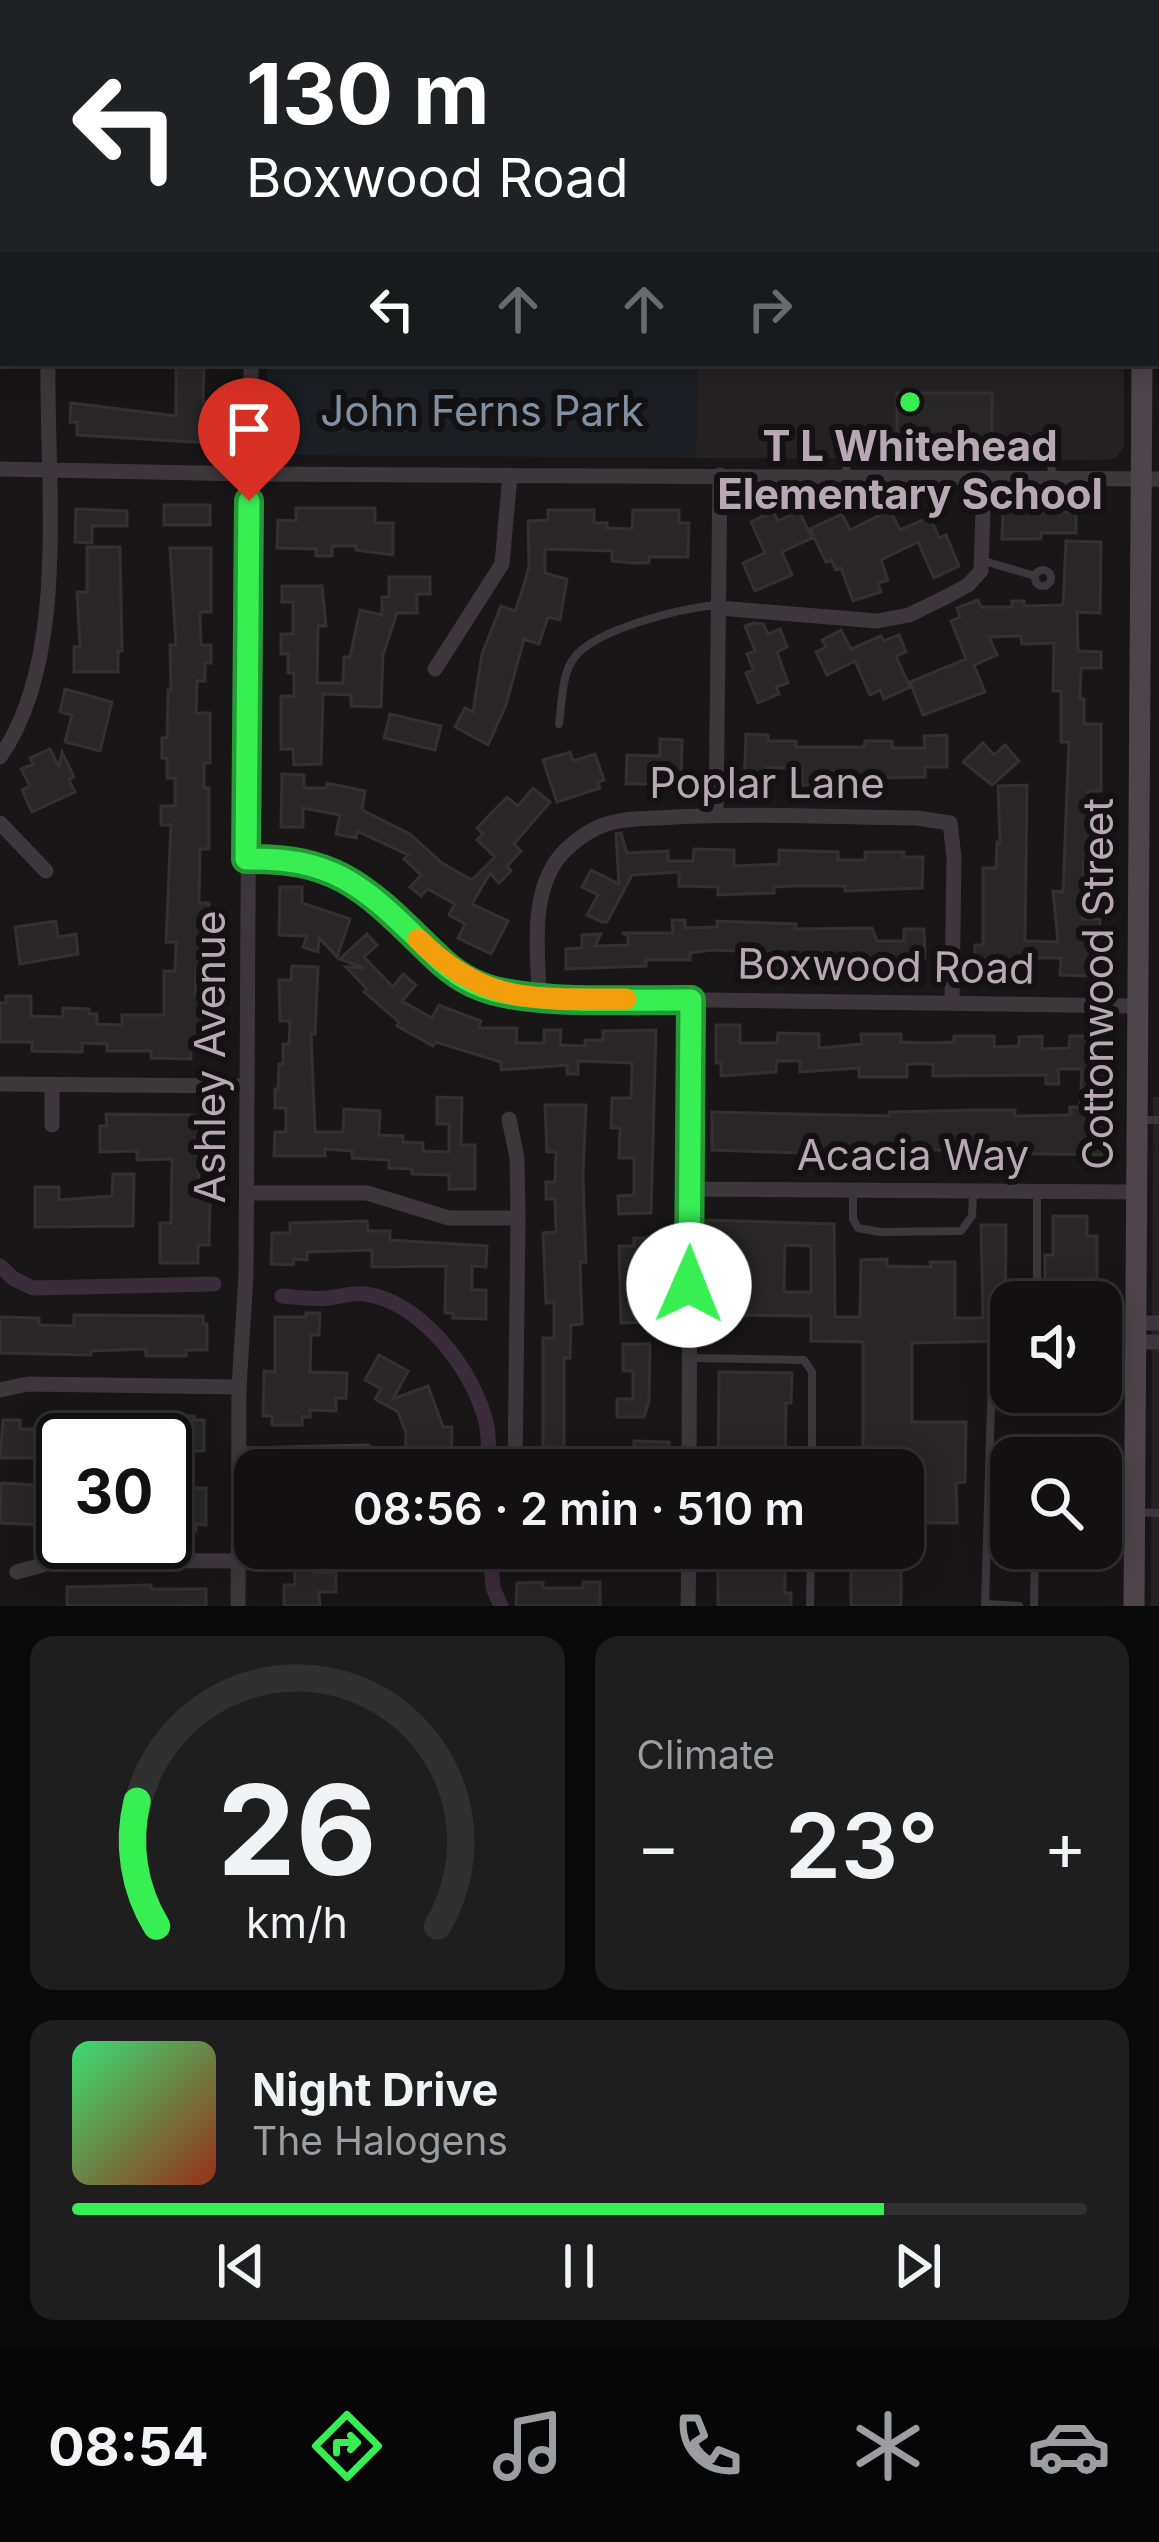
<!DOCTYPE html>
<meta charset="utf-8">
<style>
:root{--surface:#121011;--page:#1f1e1f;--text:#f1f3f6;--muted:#9c9d9f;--line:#313031;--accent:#37ef52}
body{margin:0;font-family:Inter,sans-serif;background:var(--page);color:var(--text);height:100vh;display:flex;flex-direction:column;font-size:45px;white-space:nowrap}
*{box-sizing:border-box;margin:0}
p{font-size:39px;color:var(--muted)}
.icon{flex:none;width:66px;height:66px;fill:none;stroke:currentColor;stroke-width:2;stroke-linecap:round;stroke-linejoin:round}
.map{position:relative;height:1606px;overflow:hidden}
.side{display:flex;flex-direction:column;gap:30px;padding:30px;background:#0a0909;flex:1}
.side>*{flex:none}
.hud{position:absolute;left:0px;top:0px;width:1161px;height:366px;box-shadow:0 6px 30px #0003,0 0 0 3px var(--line);background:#202124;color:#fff;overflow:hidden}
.tools{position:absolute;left:990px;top:1281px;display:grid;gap:24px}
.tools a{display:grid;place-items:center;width:132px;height:132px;border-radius:24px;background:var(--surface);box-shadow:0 6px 30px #0003,0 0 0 3px var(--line);font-size:60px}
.speed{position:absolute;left:36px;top:1413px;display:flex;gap:24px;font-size:60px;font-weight:700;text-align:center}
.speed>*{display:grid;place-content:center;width:156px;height:156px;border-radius:50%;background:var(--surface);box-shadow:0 6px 30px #0003,0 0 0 3px var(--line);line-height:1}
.speed .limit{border:6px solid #111;border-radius:18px;background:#fff;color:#111}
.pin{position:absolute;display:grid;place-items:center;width:102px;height:102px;color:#fff;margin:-123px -51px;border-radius:50% 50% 50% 0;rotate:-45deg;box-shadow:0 0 12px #0007}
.pin .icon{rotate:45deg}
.me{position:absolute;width:132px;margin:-66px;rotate:1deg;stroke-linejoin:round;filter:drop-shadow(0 0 9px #0008)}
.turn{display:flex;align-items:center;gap:42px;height:252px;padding:0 48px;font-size:54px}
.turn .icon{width:156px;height:156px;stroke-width:2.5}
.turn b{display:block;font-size:84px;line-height:102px}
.lanes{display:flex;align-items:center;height:114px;padding:0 48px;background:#0003;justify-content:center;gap:60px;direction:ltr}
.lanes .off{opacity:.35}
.big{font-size:90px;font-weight:600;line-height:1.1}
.side .widget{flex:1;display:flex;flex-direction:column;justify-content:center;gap:18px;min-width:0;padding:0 42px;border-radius:24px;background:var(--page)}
.side .dial{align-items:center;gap:0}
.dial svg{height:312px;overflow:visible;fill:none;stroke:var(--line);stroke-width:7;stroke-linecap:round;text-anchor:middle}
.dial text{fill:var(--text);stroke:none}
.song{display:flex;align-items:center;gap:36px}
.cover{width:144px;height:144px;border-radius:18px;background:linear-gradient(135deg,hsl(140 70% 55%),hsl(10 70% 35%))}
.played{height:12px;border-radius:6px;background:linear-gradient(90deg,var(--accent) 80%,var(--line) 80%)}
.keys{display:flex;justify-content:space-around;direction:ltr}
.heat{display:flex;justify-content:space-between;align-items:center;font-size:66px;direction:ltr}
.side .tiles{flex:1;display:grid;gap:30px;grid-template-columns:1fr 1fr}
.widget:last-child{grid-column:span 2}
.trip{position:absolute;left:234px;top:1449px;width:690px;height:120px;border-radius:24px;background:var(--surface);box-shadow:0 6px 30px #0003,0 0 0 3px var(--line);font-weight:600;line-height:120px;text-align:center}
.menu{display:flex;height:192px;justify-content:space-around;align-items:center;background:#070607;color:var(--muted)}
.menu .icon{width:84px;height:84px}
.menu .on{color:var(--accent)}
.menu b{font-size:54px;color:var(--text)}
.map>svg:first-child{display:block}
.built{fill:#252224}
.green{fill:#1c1f23}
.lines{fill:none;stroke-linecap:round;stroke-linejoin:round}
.canal{stroke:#3b2c3c;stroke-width:15}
.building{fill:#292628;stroke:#343032;stroke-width:3;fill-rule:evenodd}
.lane{stroke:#3d373b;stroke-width:8}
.street{stroke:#3d373b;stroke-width:15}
.secondary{stroke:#4d454b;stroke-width:21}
.route-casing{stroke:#249b35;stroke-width:30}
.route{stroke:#37ef52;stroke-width:21}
.slow{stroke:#f59e0b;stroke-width:21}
.poi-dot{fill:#37ef52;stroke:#131112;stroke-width:4.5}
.labels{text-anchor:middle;stroke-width:12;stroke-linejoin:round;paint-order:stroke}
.park-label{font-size:42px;fill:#8090a2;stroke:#131112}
.poi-label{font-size:42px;font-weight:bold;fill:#b8a8b5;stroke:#131112}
.street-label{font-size:42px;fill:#b8a8b5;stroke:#131112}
</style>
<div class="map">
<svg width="1159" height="1606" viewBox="0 0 1159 1606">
<rect width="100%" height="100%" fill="#181617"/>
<path class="built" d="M697,363H1124V446L1116,458L1105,460L696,458Z
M1153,1097H1159V1606H1151Z"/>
<path class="green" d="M267,363H697L696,458L277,455L267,440Z"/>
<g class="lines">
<path class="canal" d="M0,1266L14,1279L33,1288L214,1284
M282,1296C297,1297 313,1300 328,1298C340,1297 353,1292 365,1294C420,1302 468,1364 484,1415C490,1432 488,1451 489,1470
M490,1548L493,1588L501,1606"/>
</g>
<path class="building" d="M176,363H204L203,402H210L209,443L77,435V422H70L71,403L176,416Z
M897,393H992V438H1019V453L875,452V437H897Z
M164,505H210V525H164Z
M296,508H375V523H393V555L356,550V546H332V556H316V549L277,548L278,520L296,521Z
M76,509L127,511V526H92V543L75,542Z
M548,510H594V523H607V528L632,529L633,510H679V523H689L688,557H649V563H632L612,561V551L545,549V573L567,579L560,620L548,617L539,644L524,639L506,705L488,745L455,727L465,708L473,712L482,654L501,606L515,611L522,591L529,567L528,521L548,520Z
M890,510L900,530L930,517L939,538L946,535L959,566L934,578L918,542L881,560L888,580L878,583L881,592L853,601L841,568L836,570L831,560L826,562L810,529L842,514L850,530Z
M773,511L778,521L799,511L812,538L782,552L792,575L755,591L743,563L765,553L751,522Z
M1003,512H1076V533H1041V539H1002Z
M1066,541L1101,542L1100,613L1077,612L1078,651L1101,652V668H1081L1080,699H1084V724H1101V791H1088L1087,820H1101L1100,860H1084L1082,919H1100L1099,960H1086V976L1060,975L1061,958H1030V970H974L975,945H983V868H996L997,842L1000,843L998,786L1027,785L1025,941L1058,942L1053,891L1063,892L1069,742H1061V691H1053L1054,643L1022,644L1021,636L989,637L997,655L974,665L985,692L923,715L910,682L966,659L951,621L960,617L957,608L978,600L981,607H1012V601H1024V606L1063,605Z
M87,547H120L122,651H118V672H74V647H80L77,592H87Z
M170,548H211V612H200L201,645H211V663H205V681H197L196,713H210V763H204V788H209V849H200L199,903H209L204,956H208V968H196L195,995H209L204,1051H191V1059L151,1058V1051H107V1044L82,1043V1052L32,1051V1042H0V1003H6V996H31V1016L63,1017V1008L89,1009V1014H97V1024L122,1025V1015H164V971H175L176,942H166L171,825H161V806H175V778H167V758H162V738H167L168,690H171L170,645H176Z
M389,577H430V594H417V613H397L383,655L381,707L351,706V695L323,694L321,764L294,765L293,749H281V696H294V673H288V654H281V634H293V602H282V586H322L326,626H318L317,683H343L344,657H350L360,610L382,615V597H389Z
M754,623L763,624L768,634L780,629L787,647L777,652L788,683L776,687L779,694L758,703L746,673L753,670L747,654L755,651L745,626Z
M841,630L851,649L881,636L884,641L899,635L906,652L896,656L910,687L884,699L880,690L870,695L855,661L827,675L816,652L826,647L822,640Z
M65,689L112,702L100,751L65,742L72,715L60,712Z
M390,714L441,726L435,750L384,738Z
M746,734L768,735V741H796V747H864L865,741H892V748H925L924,736L947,735V767H925V777L884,778V787L841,786V771H818V785H802V768H767V791H744Z
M660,739L682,740L681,790H659V784H626L627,755L660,756Z
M983,743L994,755L1005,745L1019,761L992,785L963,762Z
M50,749L59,767L62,752L74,777L69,780L75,792L32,812L22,790L30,786L21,769L33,764L30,758Z
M570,752L573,761L595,754L604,780L598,782L600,788L557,802L543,760Z
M282,774L304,775V788H326L327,783L365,791L362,810L410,834L442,863L472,880L495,857L477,840L483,834L477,828L507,797L518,806L533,788L550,802L514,844L521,851L507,866L511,871L499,883L490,873L472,904L508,921L491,954L458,938L465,924L449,915L455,904L428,889L421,896L410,887L421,875L404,859L408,855L357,831L356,838L336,834L340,815L303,808V827H281Z
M621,833L627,853L668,851V861H693L694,849L734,850V866L779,864V850L838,852V860H865V852H904V857H923L922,888L845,891V886H795L774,887V893L718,895V887L679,886V872L632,875L607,922H602L587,915L598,895L582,887L591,870L619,884L616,834Z
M280,887H302V903L350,919L337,957L319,938L318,952L303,947L307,936L279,935Z
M672,920H685V928L717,927V921L796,924L795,929L872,928L877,941H904V929H924L925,958H904V968H863V961L839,960L840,968H778V952L752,951V967H736L737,951L712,950L690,953V960H646V966L566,969V949L582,948V935L601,934L595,946L628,945V936L622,933H673Z
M56,921L58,937L76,934L78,954L20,964L15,927Z
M367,934L377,945L364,957L393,987L403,974L416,985L402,1001L432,1018L439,1005L481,1021L479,1028H517L516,1043H544V1030H561L560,1045L585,1046V1040H603V1031L656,1030L651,1213L619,1214L618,1196L634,1195V1158H619L620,1128H611L612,1098H631L632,1063L578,1061V1074H567V1065L501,1070V1062L436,1042L433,1046L397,1026L399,1022L364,992L367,989L346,967L364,968L340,959Z
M292,966L318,967L315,1034H311L315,1132H343L344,1109L380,1111L379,1135L403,1136V1142L423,1143V1151L449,1152V1124H437V1097L462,1098L461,1145H475V1189H449V1175L412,1174V1169L389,1168V1160L352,1158V1151L325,1149V1156H274L275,1132H286V1108H275V1089H278L279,1064H283V1044H289L290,1021H280L279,980H291Z
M716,1025H740V1043H777L778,1033L819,1034V1048L862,1044L861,1034H901V1042L930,1043L954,1042V1036H994V1047L1019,1046V1037L1042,1036V1049L1069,1048L1070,1036H1106L1107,1155L975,1153V1150H835V1154L712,1150V1112L889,1116V1112L977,1110H1015V1116L1070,1115V1107H1080L1082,1069H1058L1059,1084H1046V1075L933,1076V1064H907V1077H859V1068L800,1072V1061H777L776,1072L721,1076V1063H716Z
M545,1105H586L583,1176L586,1262H580L582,1324L571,1325L570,1358H564V1470H543V1338H554V1302L546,1303L543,1233L556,1232L555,1199H546V1182H555L556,1152H547Z
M106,1114L196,1115V1123H211L212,1157H199L198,1199L210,1200L209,1245H198V1263H160V1223H171L172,1159L137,1160V1151L100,1152V1126H107Z
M113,1174H134L133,1226L35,1227V1187H59V1200L112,1196Z
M1053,1216H1087V1236H1097V1302H1053V1285H1045V1255H1053Z
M706,1220L834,1224L835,1317H860L861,1260L887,1259V1266L931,1267L930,1262H955V1318H983L981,1225H1006L1005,1341L912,1343V1422H966L965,1482L956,1483L957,1523H903V1470H863V1342L811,1341V1316L706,1315ZM785,1245L811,1246V1292H784Z
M367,1221L368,1231H390V1240L487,1246L486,1267L472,1266V1290H486V1319L453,1318V1313H445L446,1266L372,1267V1250L307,1252V1260L294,1259L293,1265L271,1264L272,1233H290V1223Z
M634,1238H648V1264L632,1263V1287H647L648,1322L621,1323L619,1246H634Z
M306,1313H320L319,1335H311L310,1372L347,1373L346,1398H336V1411L310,1410V1417H302V1425H272V1416H263L264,1371L275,1372V1317H306Z
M74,1315L203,1316V1324H207V1350H186V1356H146V1349L91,1351V1355L0,1353V1317L39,1318V1325L74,1326Z
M623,1344H650L649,1401L644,1417H617V1399H633V1371H623Z
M379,1355L408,1371L393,1399L428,1386L443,1427H452L451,1470L405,1468L406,1433L398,1412L375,1399L381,1389L365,1380Z
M719,1372L792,1373L791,1403H786L785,1470H718Z
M48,1414L194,1416V1420H204V1451H190V1463H171L170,1440H63V1458H0L3,1420H20V1429H48Z
M634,1441L669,1442V1452H646L644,1468H620L619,1450H634Z
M1,1483L63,1487V1532H44V1525L0,1523Z
M170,1488H206V1525L196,1524V1531H169Z
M294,1548H311L315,1573L336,1572V1592H319L320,1606H284V1585H295Z
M718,1548H785V1593H791V1606H718Z
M851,1548H901V1606H851Z
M543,1582V1588H583V1582H600V1606H516L517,1583Z
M151,1585V1589H206V1606H67V1587Z"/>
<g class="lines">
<path class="lane" d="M899,0V3
M1050,449L1052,475
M845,476L850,444
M984,561L1035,576
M1035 578a8 8 0 1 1 16 0a8 8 0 1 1-16 0Z
M559,724C562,705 561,675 574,658C595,629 682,608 717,605
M1138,1120H1159
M853,1192V1219L858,1228L880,1232L961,1231L972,1216L973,1194
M1037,1302V1191
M690,1358L804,1360L812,1372V1470
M992,1374L985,1604L1019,1606
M1101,1384H1129
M1137,1512L1159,1513
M987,1543L1011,1544
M1101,1544L1129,1545
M810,1606L811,1548
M1034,1606L1035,1548"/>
<path class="street" d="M50,0V3
M254,0V3
M1158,29H1159
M0,214H3
M0,469L249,474L1159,479
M719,608L877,621L909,615L946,597L968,585L981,571L984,477
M435,669L502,564L510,475
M0,757C70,658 46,482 48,363
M716,815L720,475
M0,823L46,871
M246,859C328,857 360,882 416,937C434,955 451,973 474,984C502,997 535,995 565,998L1137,1006
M539,996C538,952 530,898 557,860C567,846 586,832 601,826C624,817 651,819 675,817C756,813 836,817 917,818L950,823L954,857L952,1002
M0,1084L246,1086
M509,1119L517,1158L518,1218L515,1470
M52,1125V1085
M690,1189L1136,1192
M247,1193H367L449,1218H518
M1135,1323H1159
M1135,1342H1159
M0,1390L28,1384L239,1387
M239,1454L366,1451
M689,1470L691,1000
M535,1548L689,1558
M17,1572L60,1560L238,1561
M238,1606L239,1387L246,1275L251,363
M688,1606L689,1551"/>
<path class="secondary" d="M1144,3V0
M1134,1606L1142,363"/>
</g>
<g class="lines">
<g class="route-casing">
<path id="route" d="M249,501L246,859C331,857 363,885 421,942C439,960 456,977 480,986C527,1006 637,999 691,1000L689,1285"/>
</g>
<use href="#route" class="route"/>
<path class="slow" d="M418,939C487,1007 535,998 626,999"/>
</g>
<circle class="poi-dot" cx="910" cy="402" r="12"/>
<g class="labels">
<g class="park-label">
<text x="482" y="426">John Ferns Park</text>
</g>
<g class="poi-label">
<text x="910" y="461">T L Whitehead<tspan x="910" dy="48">Elementary School</tspan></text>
</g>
<g class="street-label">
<text x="767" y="798">Poplar Lane</text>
<text transform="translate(886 966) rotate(1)" y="15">Boxwood Road</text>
<text transform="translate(1098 984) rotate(-90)" y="15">Cottonwood Street</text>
<text transform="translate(210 1057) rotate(-90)" y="15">Ashley Avenue</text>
<text x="913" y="1170">Acacia Way</text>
</g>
</g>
</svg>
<div class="tools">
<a><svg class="icon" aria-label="sound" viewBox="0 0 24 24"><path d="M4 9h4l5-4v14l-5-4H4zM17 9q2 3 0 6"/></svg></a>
<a><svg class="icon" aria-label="search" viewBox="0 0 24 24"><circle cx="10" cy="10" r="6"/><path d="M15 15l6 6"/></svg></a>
</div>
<div class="speed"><div class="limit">30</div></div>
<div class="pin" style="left:249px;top:501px;background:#d93025"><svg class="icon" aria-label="arrive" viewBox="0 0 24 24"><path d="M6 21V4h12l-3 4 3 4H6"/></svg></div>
<svg class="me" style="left:689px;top:1285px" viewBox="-20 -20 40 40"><circle r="19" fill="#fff"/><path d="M0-13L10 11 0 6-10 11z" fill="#37ef52"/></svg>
<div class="trip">08:56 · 2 min · 510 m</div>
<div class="hud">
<div class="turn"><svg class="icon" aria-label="left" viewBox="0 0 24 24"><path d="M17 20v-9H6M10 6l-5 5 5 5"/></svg><div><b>130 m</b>Boxwood Road</div></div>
<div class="lanes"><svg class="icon" aria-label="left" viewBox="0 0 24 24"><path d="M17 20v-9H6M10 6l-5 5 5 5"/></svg><svg class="icon off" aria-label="ahead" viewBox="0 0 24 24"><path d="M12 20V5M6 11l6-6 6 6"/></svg><svg class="icon off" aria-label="ahead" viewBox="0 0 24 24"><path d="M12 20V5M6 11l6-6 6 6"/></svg><svg class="icon off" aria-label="right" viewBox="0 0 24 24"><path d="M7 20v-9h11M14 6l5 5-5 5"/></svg></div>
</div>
</div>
<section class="side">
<div class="tiles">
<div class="widget dial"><svg viewBox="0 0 100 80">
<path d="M14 69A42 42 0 1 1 86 69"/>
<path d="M14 69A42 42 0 0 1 9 37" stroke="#37ef52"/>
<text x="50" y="56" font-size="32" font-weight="700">26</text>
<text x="50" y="72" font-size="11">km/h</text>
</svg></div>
<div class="widget"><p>Climate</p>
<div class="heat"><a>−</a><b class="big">23°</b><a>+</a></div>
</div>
<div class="widget">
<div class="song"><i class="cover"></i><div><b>Night Drive</b><p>The Halogens</p></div></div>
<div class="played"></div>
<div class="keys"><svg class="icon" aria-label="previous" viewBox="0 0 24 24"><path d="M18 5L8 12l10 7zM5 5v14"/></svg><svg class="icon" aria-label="pause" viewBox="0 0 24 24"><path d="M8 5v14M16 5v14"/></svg><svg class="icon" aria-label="next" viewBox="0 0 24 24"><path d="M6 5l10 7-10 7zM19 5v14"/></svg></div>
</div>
</div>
</section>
<nav class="menu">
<b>08:54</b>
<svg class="icon on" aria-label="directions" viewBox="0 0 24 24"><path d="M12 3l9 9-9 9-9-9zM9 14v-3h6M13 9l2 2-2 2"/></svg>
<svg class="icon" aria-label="music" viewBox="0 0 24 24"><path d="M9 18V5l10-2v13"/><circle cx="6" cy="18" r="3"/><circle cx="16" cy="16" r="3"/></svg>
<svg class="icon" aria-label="phone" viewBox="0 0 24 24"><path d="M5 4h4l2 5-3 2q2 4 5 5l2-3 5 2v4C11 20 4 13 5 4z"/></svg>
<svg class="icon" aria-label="climate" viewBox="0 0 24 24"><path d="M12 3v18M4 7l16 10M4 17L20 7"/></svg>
<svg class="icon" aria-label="car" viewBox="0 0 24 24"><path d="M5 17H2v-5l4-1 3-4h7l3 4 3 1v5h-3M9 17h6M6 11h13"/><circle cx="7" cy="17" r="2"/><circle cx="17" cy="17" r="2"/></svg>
</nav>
